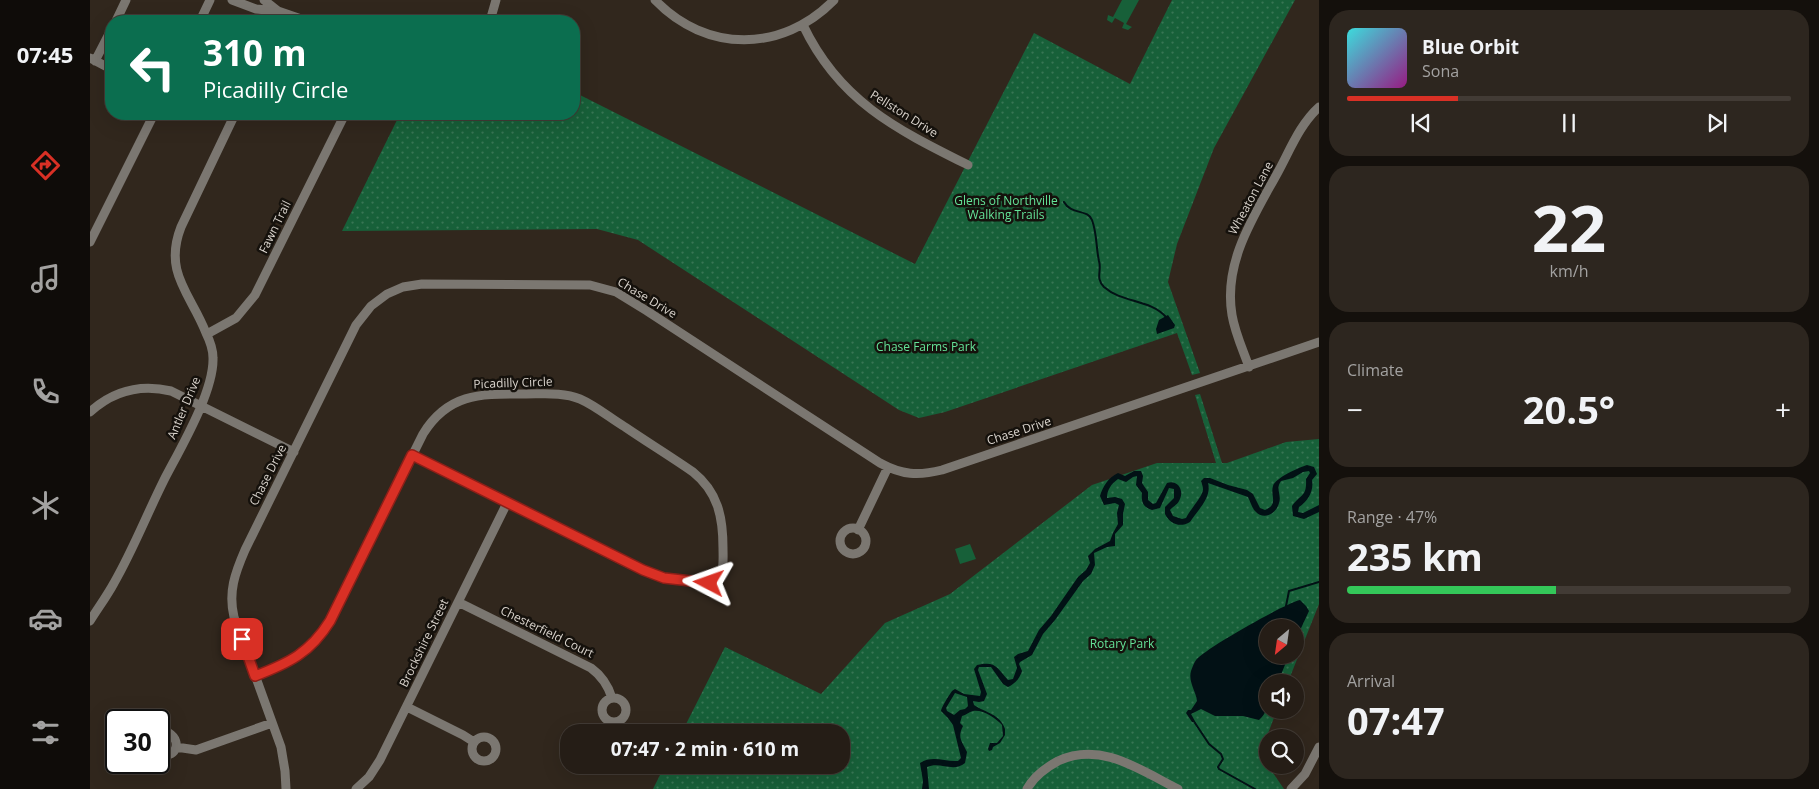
<!DOCTYPE html>
<meta charset="utf-8">
<style>
:root{--surface:#251d16;--page:#2d261f;--text:#f1f3f6;--muted:#a3a2a1;--line:#423b35;--accent:#d93025}
body{margin:0;font-family:"Open Sans",sans-serif;background:var(--page);color:var(--text);height:100vh;display:flex;flex-direction:column;font-size:19px;white-space:nowrap}
*{box-sizing:border-box;margin:0}
p{font-size:16px;color:var(--muted)}
.icon{flex:none;width:28px;height:28px;fill:none;stroke:currentColor;stroke-width:2;stroke-linecap:round;stroke-linejoin:round}
.map{position:relative;flex:1;overflow:hidden}
.drawer{display:flex;flex-direction:column;gap:10px;padding:10px;background:#14100c;width:500px}
.drawer>*{flex:none}
.top-card{position:absolute;left:15px;top:15px;width:475px;height:105px;border-radius:20px;box-shadow:0 5px 20px #0002,0 0 0 1px var(--line);background:#0b6e4f;color:#fff;overflow:hidden}
.needle{width:32px;rotate:209deg}
.tools{position:absolute;left:1169px;top:619px;display:grid;gap:10px}
.tools a{display:grid;place-items:center;width:45px;height:45px;border-radius:50%;background:var(--surface);box-shadow:0 5px 20px #0002,0 0 0 1px var(--line);font-size:25px}
.speed{position:absolute;left:15px;top:709px;display:flex;gap:10px;font-size:25px;font-weight:700;text-align:center}
.speed>*{display:grid;place-content:center;width:65px;height:65px;border-radius:50%;background:var(--surface);box-shadow:0 5px 20px #0002,0 0 0 1px var(--line);line-height:1}
.speed .limit{border:2px solid #111;border-radius:8px;background:#fff;color:#111}
.pin{position:absolute;display:grid;place-items:center;width:42px;height:42px;color:#fff;margin:-21px;border-radius:10px;box-shadow:0 2px 8px #0006}
.me{position:absolute;width:55px;margin:-28px;rotate:274deg;stroke-linejoin:round;filter:drop-shadow(0 0 4px #0008)}
.turn{display:flex;align-items:center;gap:18px;height:105px;padding:0 15px;font-size:22px}
.turn .icon{width:65px;height:65px;stroke-width:2.5}
.turn b{display:block;font-size:35px;line-height:42px}
.big{font-size:38px;font-weight:700;line-height:1.1}
.drawer .card{flex:1;display:flex;flex-direction:column;justify-content:center;gap:8px;min-width:0;padding:0 18px;border-radius:20px;background:var(--page)}
.drawer .dial{align-items:center;gap:0}
.dial b{font-size:65px;line-height:1}
.song{display:flex;align-items:center;gap:15px}
.cover{width:60px;height:60px;border-radius:8px;background:linear-gradient(135deg,hsl(180 70% 55%),hsl(310 70% 35%))}
.played{height:5px;border-radius:2px;background:linear-gradient(90deg,var(--accent) 25%,var(--line) 25%)}
.keys{display:flex;justify-content:space-around;direction:ltr}
.heat{display:flex;justify-content:space-between;align-items:center;font-size:28px;direction:ltr}
.charge{height:8px;border-radius:4px;background:linear-gradient(90deg,#34c759 47%,var(--line) 0)}
.trip{position:absolute;left:470px;top:724px;width:290px;height:50px;border-radius:20px;background:var(--surface);box-shadow:0 5px 20px #0002,0 0 0 1px var(--line);font-weight:700;line-height:50px;text-align:center}
main{display:flex;flex:1;min-height:0}
.tabs{display:flex;flex-direction:column;width:90px;justify-content:space-around;align-items:center;background:#0f0c09;color:var(--muted)}
.tabs .icon{width:35px;height:35px}
.tabs .selected{color:var(--accent)}
.tabs b{font-size:22px;color:var(--text)}
.map>svg:first-child{display:block}
.grass{fill:#176039}
.park{fill:url(#park-dots);fill-rule:evenodd}
.water{fill:#021115;fill-rule:evenodd}
.lines{fill:none;stroke-linecap:round;stroke-linejoin:round}
.stream{stroke:#021115;stroke-width:2}
.minor{stroke:#7b7771;stroke-width:9}
.route-casing{stroke:#8d1f18;stroke-width:12}
.route{stroke:#d93025;stroke-width:9}
.labels{text-anchor:middle;stroke-width:5;stroke-linejoin:round;paint-order:stroke}
.street-label{font-size:12px;fill:#dad4cd;stroke:#15110c}
.park-label{font-size:12px;fill:#64e398;stroke:#15110c}
</style>
<main>
<nav class="tabs">
<b>07:45</b>
<svg class="icon selected" aria-label="directions" viewBox="0 0 24 24"><path d="M12 3l9 9-9 9-9-9zM9 14v-3h6M13 9l2 2-2 2"/></svg>
<svg class="icon" aria-label="music" viewBox="0 0 24 24"><path d="M9 18V5l10-2v13"/><circle cx="6" cy="18" r="3"/><circle cx="16" cy="16" r="3"/></svg>
<svg class="icon" aria-label="phone" viewBox="0 0 24 24"><path d="M5 4h4l2 5-3 2q2 4 5 5l2-3 5 2v4C11 20 4 13 5 4z"/></svg>
<svg class="icon" aria-label="climate" viewBox="0 0 24 24"><path d="M12 3v18M4 7l16 10M4 17L20 7"/></svg>
<svg class="icon" aria-label="car" viewBox="0 0 24 24"><path d="M5 17H2v-5l4-1 3-4h7l3 4 3 1v5h-3M9 17h6M6 11h13"/><circle cx="7" cy="17" r="2"/><circle cx="17" cy="17" r="2"/></svg>
<svg class="icon" aria-label="filters" viewBox="0 0 24 24"><path d="M4 7h16M4 17h16"/><circle cx="9" cy="7" r="2"/><circle cx="15" cy="17" r="2"/></svg>
</nav>
<div class="map">
<svg width="1229" height="789" viewBox="0 0 1229 789">
<defs>
<pattern id="park-dots" width="8" height="8" patternUnits="userSpaceOnUse" patternTransform="scale(1.25)"><rect width="8" height="8" fill="#176039"/><path d="M2 2h.1M6 6h.1" fill="none" stroke="#387654" stroke-width="1.8" stroke-linecap="round"/></pattern>
</defs>
<rect width="100%" height="100%" fill="#31271d"/>
<path class="grass" d="M1032,0H1049L1036,24L1042,27L1038,30L1032,28L1034,23L1025,18L1022,23L1017,20L1018,15L1023,17Z
M880,544L886,559L870,564L865,549Z"/>
<path class="park" d="M1082,0H1205L1124,148L1087,244L1078,282L1110,373L1102,375L1087,333L855,412L829,418L809,410L548,240L507,229L252,231L310,114H484V92L825,264L944,33L1040,84Z
M1110,394L1132,463H1137L1196,442L1229,439V604L1198,682H1178V710H1187L1170,754L1194,789H563L575,765H751V732H592L635,647L731,694L795,623L860,594L1002,485L1067,463H1126L1105,395ZM1178,628H1205V655H1178Z"/>
<path class="water" d="M1078,315L1085,325L1084,328L1067,334L1066,329L1069,320Z
M1217,465L1224,467L1227,474L1222,480C1224,491 1218,501 1209,507L1208,512L1213,513L1229,505V512L1214,519L1203,516L1202,506C1211,494 1217,497 1216,479L1220,473L1219,471L1213,472L1203,478L1191,481C1185,489 1192,495 1189,503C1186,514 1174,521 1165,511C1162,508 1160,501 1158,497L1118,483C1122,497 1108,510 1100,522C1090,528 1080,524 1075,514V507L1084,498V489L1079,488L1070,508L1062,510C1053,507 1051,502 1052,493L1046,485L1047,476L1043,477L1036,482L1028,479C1021,484 1017,490 1017,498L1025,497L1032,499L1035,504L1033,514V525L1025,534V546L1017,547L1004,553L1005,565L1001,574L993,581L965,620L953,634L942,655L930,662L929,664L932,671C930,678 925,684 918,687L913,684L901,667H889L888,670L897,694L894,701L889,702L883,701L884,705C896,713 910,714 915,729V735L910,743L903,747L902,750L899,751L898,749L900,743H907L913,736L912,725C906,718 892,709 883,711C879,712 876,715 872,716L870,723L873,726C867,738 872,741 877,752L875,763C863,773 850,761 837,767L839,789H832L833,781L830,763C843,755 854,762 868,761L871,758L863,725L858,718L851,711C851,708 859,695 862,691L865,689L874,694L890,696L891,692L884,669L887,665C906,661 906,667 918,680L923,679L927,668L924,657L928,654L938,651L949,630L961,616L988,577L996,570L1000,563L998,556L1005,549L1020,541L1023,533L1028,524L1027,513L1029,505L1025,503L1014,505L1010,496C1013,486 1018,478 1028,473L1035,476L1044,471H1051L1053,476L1052,483L1058,492V500L1063,504L1066,503L1077,483C1088,479 1095,491 1089,501C1087,505 1082,507 1080,510L1083,516L1092,519L1096,518C1099,511 1114,495 1113,489C1113,487 1112,484 1111,481L1114,478H1120L1138,485L1157,490L1163,494L1170,508L1175,510C1189,504 1180,496 1183,486C1185,478 1210,467 1217,465ZM865,693L877,697L878,706L875,709L870,710L864,715L857,711L856,708Z
M1210,600L1216,606L1219,611L1205,641V628H1178V655H1199L1188,682H1178C1178,696 1180,711 1169,720L1153,716H1125L1111,709L1101,714L1106,723L1102,722L1096,713L1098,710H1101L1107,701C1106,691 1098,682 1101,671C1102,668 1104,663 1106,660C1114,649 1196,603 1210,600Z"/>
<g class="lines">
<path class="stream" d="M974,202C981,215 998,209 1002,220C1007,233 1006,248 1009,261C1012,271 1005,278 1014,287C1032,303 1060,299 1076,317
M1196,606L1199,591L1229,582
M1105,723L1119,744L1131,754L1133,759L1128,767L1129,769L1165,789"/>
<path class="minor" d="M142,0L166,9L188,11L217,21
M174,0L188,11
M565,0C616,53 692,53 744,0
M26,21L36,0
M110,21L120,0
M400,21L406,0
M713,25C749,101 806,129 878,165
M0,58L21,69
M5,61L21,30
M0,242L64,114
M117,334L146,318L165,295L255,114
M1159,367C1153,350 1145,333 1142,315C1133,262 1164,216 1188,172C1200,150 1210,124 1229,107
M0,412C23,391 51,384 81,391L204,452
M750 541a13 13 0 1 1 26 0a13 13 0 1 1-26 0Z
M768,530L798,467
M368,602L501,668C512,676 518,685 522,698
M0,621C8,608 17,596 24,583C43,550 57,514 74,480C90,449 124,392 123,358C123,349 120,341 116,333C101,294 73,273 91,227L145,114
M165,676C199,663 221,653 240,621L333,434C359,392 392,394 436,394C454,394 473,392 490,399C506,406 520,418 535,427C557,442 580,456 603,472C628,492 633,517 633,548C633,557 634,566 631,575L626,581L622,583L573,578L539,564L322,455
M512 710a12 12 0 1 1 24 0a12 12 0 1 1-24 0Z
M317,707L373,735L384,742
M69,734L79,733C93,742 85,760 69,754
M382 749a12 12 0 1 1 24 0a12 12 0 1 1-24 0Z
M86,747L106,750L182,723
M196,789L195,771L191,747L144,617C138,592 145,573 155,550L266,325L281,306L297,294L313,287L332,284L500,285L526,292L557,311L790,463C812,475 828,476 852,470L1229,342
M266,789L279,777L290,760L417,503
M937,789C944,776 955,768 968,761C1011,741 1050,770 1088,789
M1201,789L1215,774L1229,747"/>
</g>
<g class="lines">
<g class="route-casing">
<path id="route" d="M152,639L165,676C199,663 220,653 240,621L322,455L553,570L574,578L619,583"/>
</g>
<use href="#route" class="route"/>
</g>
<g class="labels">
<g class="street-label">
<text transform="translate(814 114) rotate(32)" y="4">Pellston Drive</text>
<text transform="translate(1161 198) rotate(-62)" y="4">Wheaton Lane</text>
<text transform="translate(185 227) rotate(-64)" y="4">Fawn Trail</text>
<text transform="translate(557 298) rotate(31)" y="4">Chase Drive</text>
<text transform="translate(423 383) rotate(-2)" y="4">Picadilly Circle</text>
<text transform="translate(94 408) rotate(-67)" y="4">Antler Drive</text>
<text transform="translate(929 431) rotate(-18)" y="4">Chase Drive</text>
<text transform="translate(178 475) rotate(-63)" y="4">Chase Drive</text>
<text transform="translate(457 632) rotate(26)" y="4">Chesterfield Court</text>
<text transform="translate(334 643) rotate(-64)" y="4">Brockshire Street</text>
</g>
<g class="park-label">
<text x="916" y="205">Glens of Northville<tspan x="916" dy="14">Walking Trails</tspan></text>
<text x="836" y="351">Chase Farms Park</text>
<text x="1032" y="648">Rotary Park</text>
</g>
</g>
</svg>
<div class="tools">
<a><svg class="needle" viewBox="-14 -14 28 28"><path d="M0-13l5 13h-10z" fill="#e53935"/><path d="M0 13l5-13h-10z" fill="#a3a2a1"/></svg></a>
<a><svg class="icon" aria-label="sound" viewBox="0 0 24 24"><path d="M4 9h4l5-4v14l-5-4H4zM17 9q2 3 0 6"/></svg></a>
<a><svg class="icon" aria-label="search" viewBox="0 0 24 24"><circle cx="10" cy="10" r="6"/><path d="M15 15l6 6"/></svg></a>
</div>
<div class="speed"><div class="limit">30</div></div>
<div class="pin" style="left:152px;top:639px;background:#d93025"><svg class="icon" aria-label="arrive" viewBox="0 0 24 24"><path d="M6 21V4h12l-3 4 3 4H6"/></svg></div>
<svg class="me" style="left:619px;top:583px" viewBox="-20 -20 40 40"><path d="M0-17L14 15 0 8-14 15z" fill="#d93025" stroke="#fff" stroke-width="4"/></svg>
<div class="trip">07:47 · 2 min · 610 m</div>
<div class="top-card">
<div class="turn"><svg class="icon" aria-label="left" viewBox="0 0 24 24"><path d="M17 20v-9H6M10 6l-5 5 5 5"/></svg><div><b>310 m</b>Picadilly Circle</div></div>
</div>
</div>
<section class="drawer">
<div class="card">
<div class="song"><i class="cover"></i><div><b>Blue Orbit</b><p>Sona</p></div></div>
<div class="played"></div>
<div class="keys"><svg class="icon" aria-label="previous" viewBox="0 0 24 24"><path d="M18 5L8 12l10 7zM5 5v14"/></svg><svg class="icon" aria-label="pause" viewBox="0 0 24 24"><path d="M8 5v14M16 5v14"/></svg><svg class="icon" aria-label="next" viewBox="0 0 24 24"><path d="M6 5l10 7-10 7zM19 5v14"/></svg></div>
</div>
<div class="card dial"><b>22</b><p>km/h</p></div>
<div class="card"><p>Climate</p>
<div class="heat"><a>−</a><b class="big">20.5°</b><a>+</a></div>
</div>
<div class="card"><p>Range · 47%</p><b class="big">235 km</b><div class="charge"></div></div>
<div class="card"><p>Arrival</p><b class="big">07:47</b></div>
</section>
</main>
